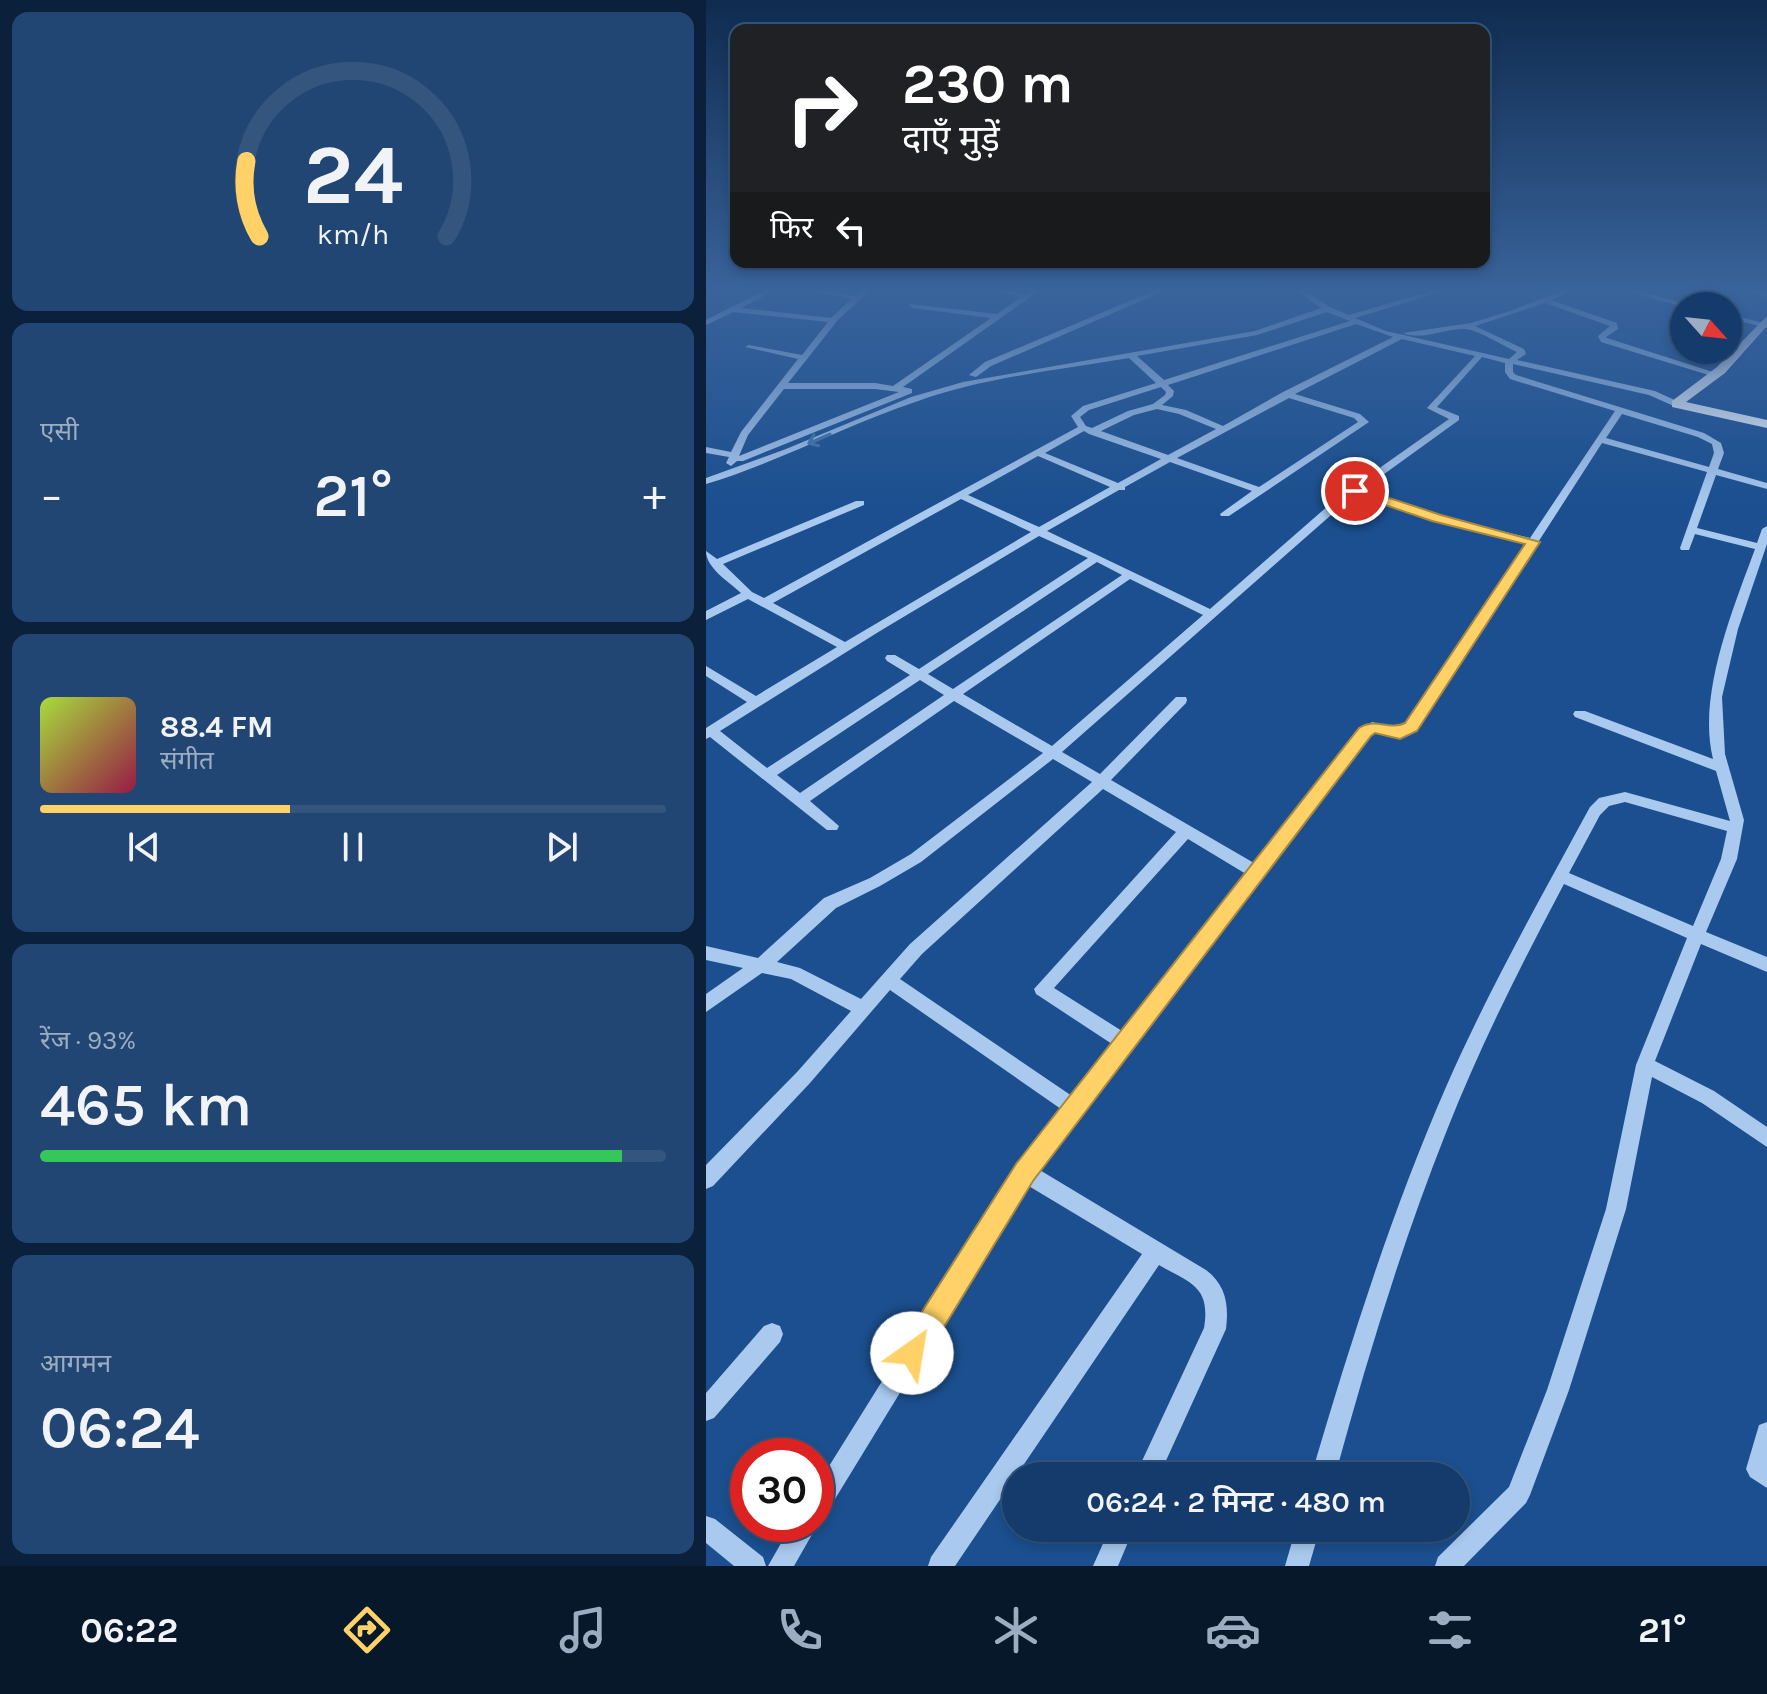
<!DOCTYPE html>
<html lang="hi">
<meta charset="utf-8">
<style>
:root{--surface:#143b6b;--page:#214673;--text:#f1f3f6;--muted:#9dadc1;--line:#33557e;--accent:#ffd166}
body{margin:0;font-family:Karla,"Noto Sans Devanagari",sans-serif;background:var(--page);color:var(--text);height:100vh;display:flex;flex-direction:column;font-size:30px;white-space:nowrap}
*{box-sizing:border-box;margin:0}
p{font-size:26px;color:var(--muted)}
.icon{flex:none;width:44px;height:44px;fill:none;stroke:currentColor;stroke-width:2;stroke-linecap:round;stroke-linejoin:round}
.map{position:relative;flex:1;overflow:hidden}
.sheet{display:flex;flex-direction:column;gap:12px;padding:12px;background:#0b203b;width:706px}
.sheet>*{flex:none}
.guide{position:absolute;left:24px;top:24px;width:760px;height:244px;border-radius:16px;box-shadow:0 4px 12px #0003,0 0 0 2px var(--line);background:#202124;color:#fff;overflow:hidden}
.needle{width:52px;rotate:117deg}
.fabs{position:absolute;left:964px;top:292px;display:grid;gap:16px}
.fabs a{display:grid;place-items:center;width:72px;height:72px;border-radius:50%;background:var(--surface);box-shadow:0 4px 12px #0003,0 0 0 2px var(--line);font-size:40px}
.speed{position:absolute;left:24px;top:1438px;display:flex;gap:16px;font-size:40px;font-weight:700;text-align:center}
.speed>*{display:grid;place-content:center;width:104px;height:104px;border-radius:50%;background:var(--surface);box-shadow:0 4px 12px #0003,0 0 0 2px var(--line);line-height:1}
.speed .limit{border:12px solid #d22;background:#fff;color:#111}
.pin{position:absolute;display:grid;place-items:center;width:68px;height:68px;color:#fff;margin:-34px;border:4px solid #fff;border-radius:50%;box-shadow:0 2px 8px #0007}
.me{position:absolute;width:88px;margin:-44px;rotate:32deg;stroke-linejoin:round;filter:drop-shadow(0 0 6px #0008)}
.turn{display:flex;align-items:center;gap:28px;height:168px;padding:0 40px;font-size:36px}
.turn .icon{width:104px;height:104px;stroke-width:2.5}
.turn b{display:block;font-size:56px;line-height:68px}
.then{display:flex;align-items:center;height:76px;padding:0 40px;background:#0003;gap:16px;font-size:30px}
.big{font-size:60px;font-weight:600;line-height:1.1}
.sheet .widget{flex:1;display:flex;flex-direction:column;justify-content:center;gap:12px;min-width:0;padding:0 28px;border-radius:16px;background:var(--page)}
.sheet .dial{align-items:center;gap:0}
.dial svg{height:208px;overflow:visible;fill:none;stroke:var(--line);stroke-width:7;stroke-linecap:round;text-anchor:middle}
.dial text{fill:var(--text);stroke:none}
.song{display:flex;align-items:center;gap:24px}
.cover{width:96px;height:96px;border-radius:12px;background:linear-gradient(135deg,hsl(80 70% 55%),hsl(340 70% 35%))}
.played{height:8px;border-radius:4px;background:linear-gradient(90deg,var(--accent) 40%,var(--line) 40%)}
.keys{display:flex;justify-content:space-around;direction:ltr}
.heat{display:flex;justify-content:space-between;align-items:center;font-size:44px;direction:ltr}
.charge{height:12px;border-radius:6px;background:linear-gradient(90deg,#34c759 93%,var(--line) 0)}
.trip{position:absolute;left:296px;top:1462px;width:468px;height:80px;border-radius:40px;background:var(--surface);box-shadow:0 4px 12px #0003,0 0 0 2px var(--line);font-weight:600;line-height:80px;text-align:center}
.tabs{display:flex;height:128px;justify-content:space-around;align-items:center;background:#08182b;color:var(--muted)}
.tabs .icon{width:56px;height:56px}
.tabs .selected{color:var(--accent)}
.tabs b{font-size:36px;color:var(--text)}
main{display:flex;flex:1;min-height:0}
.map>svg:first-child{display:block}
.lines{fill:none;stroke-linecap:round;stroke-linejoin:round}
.minor{fill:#a9c9ee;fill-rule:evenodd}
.major{fill:#f0f6ff;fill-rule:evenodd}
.oneway{stroke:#4674ac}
.route{fill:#ffd166;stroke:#a68842;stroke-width:2}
</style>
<main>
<section class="sheet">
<div class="widget dial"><svg viewBox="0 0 100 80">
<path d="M14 69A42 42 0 1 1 86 69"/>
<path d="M14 69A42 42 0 0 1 9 40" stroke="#ffd166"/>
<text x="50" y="56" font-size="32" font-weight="700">24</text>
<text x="50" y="72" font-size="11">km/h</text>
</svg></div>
<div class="widget"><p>एसी</p>
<div class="heat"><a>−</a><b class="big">21°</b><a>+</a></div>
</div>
<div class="widget">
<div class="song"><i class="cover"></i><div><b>88.4 FM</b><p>संगीत</p></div></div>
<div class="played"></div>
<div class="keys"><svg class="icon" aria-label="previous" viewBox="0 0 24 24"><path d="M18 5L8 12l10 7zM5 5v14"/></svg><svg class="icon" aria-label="pause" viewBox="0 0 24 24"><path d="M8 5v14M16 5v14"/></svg><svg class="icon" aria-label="next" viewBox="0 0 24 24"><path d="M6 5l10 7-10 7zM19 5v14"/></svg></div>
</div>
<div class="widget"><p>रेंज · 93%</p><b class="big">465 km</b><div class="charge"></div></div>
<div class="widget"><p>आगमन</p><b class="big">06:24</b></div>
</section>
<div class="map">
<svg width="1061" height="1566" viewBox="0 0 1061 1566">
<rect width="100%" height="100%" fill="#1b4f8f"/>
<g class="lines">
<path class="minor" d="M63,288H73L35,308L125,318L145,299L94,288H110L149,296L158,288H166L132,320L82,383H169L187,386L285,318L207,308L203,306L204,304L291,314L315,297L274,288H290L320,294L328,288H337L197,387L206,389V393L37,461H31L25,466L20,463L23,457L0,453V447L25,452L35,432L92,359L39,347L43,345L96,355L122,322L27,312L0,325V320ZM78,389H169L193,392L33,456L42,435Z
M454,288H465L285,366L270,377L263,375L279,362Z
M586,288H595L624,307L643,315L736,288H748L649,318L680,331L803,359L811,352C799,347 771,329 759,329C740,328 716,341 697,333L765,323L804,311L862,288H873L845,300L911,323L912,329L900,337L901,338L1013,374L1006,376L895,342L892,336L904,326L839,303L769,326L818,349L820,354L811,360L949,391L973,402V406L970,407L943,395L807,364V372L810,375L998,433L1015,443L1018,453L1012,469L1061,483V489L1010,475L991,528L1051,543L1056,529L1061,526V544L1032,629L1016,697L1019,754L1038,820L1031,859L1000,932L1061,957V972L995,944L949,1061L1008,1091L1061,1127V1147L996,1103L946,1077L920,1209L863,1390L824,1495L820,1503L758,1566H729L732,1557L803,1487L841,1390L900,1209L930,1065L981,938L858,884C815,965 774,1046 741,1130C696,1243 661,1359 629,1476H605C644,1344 685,1213 740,1087C782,991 834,899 884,807L893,798L919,792L1024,821L1010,771L869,717L867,714L869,711H879L1007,759C991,695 1027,609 1049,549L989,534L983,550H975L974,548L1001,472L896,443L715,724L694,738L668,732L664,735L332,1169L500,1270C520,1285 523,1305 520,1329L453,1476H429L498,1328C505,1286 484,1283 453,1265L249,1566H222L225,1557L436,1254L321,1185L118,1517L111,1521L112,1524L88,1566H62L86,1524H110V1487L311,1165L355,1109L184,990L104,1083L7,1186L0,1189V1165L92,1071L145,1011L85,979L56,973L0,1012V994L37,968L0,960V946L52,958L118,898L164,878L205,854L337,753L248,701L104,801L133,826L131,830H121L4,737L0,739V728L41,702L0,676V666L50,696L131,647L42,599L0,620V611L35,593C22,581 0,568 0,551L11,559L150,501H158V505L17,564L46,592L58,598L372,427L365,416L377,406L450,383L423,358C353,370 280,377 212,401C140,425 73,462 0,484V478L80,449L205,397L257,382L549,331L615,308ZM621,312L644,321L458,380L431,356L551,335ZM650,324L687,337L577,392L517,426L480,410L456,405L467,396L468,391L462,385ZM696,339L769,356L721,408L743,419L631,498L504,609L341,531L413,490H419V487L464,462L546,491L514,514L515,516H523L663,422L654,414L589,394ZM776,357L799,363V372L804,379L909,411L824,538L734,516L656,490L753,420V416L731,407ZM455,387L460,392L459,395L447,404L422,411L386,428L380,426L374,417L383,410ZM583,398L648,418L652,422L553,487L471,458ZM451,409L473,414L510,429L462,455L395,431L428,415ZM916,414L992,437L1006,444L1008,453L1003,467L900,438ZM378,431L383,434L455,459L412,483L339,453ZM332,456L404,487L333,527L262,495ZM649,494L726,520L820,544L705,718L692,728L666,722L654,729L548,863L405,780L480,703L481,700L480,697H470L394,774L356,752ZM255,499L325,532L139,642L67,603ZM333,536L382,558L213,669L189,655H181L179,658L181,661L204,675L61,768L14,731L174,631ZM391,562L416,575L247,689L222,674ZM424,579L497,615L346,746L257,694ZM214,680L238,695L94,793L71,775ZM347,759L386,782L204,944L155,999L94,968L71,962L130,908L174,886L215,862ZM397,789L470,832L328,989L330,994L406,1044L366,1096L194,979L216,954ZM919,802L1021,831L1015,859L987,926L863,873L894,815L903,806ZM482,839L540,874L416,1031L348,988Z
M909,288H922L987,306L978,307Z
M1029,288H1042L1061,293V297Z
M1022,314L1061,324V328L1022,318Z
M66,1323L74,1326L77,1334L74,1342L8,1418L0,1421V1393L58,1326Z
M1061,1422V1488L1044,1477L1040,1469L1053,1425Z
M0,1516L9,1519L57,1557L60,1566H28L0,1543Z
M404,1528H428L412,1566H387Z
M590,1528H614L603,1566H579Z"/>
<path class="major" d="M1061,316V326L1019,373L980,402L1061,420V428L966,407V401L1011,367Z"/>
</g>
<defs><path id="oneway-shaft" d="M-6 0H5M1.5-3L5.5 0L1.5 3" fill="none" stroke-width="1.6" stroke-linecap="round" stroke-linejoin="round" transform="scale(2)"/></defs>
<use class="oneway" href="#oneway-shaft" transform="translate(113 439) rotate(157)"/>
<linearGradient id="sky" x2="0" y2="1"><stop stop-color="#0f2b4f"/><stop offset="0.57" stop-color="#39639b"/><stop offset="1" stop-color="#39639b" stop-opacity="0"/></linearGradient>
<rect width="1061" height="507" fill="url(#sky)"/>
<path class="route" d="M644,488H653L735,515L834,542L711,731L694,739L669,733L665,736L327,1181L216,1363L206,1368L196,1363L192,1353L196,1343L310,1164L653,728C669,717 683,731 699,723L819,544L726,521L644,493Z"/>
</svg>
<div class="fabs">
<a><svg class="needle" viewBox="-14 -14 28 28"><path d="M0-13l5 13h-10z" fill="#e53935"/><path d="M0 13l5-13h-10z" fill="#9dadc1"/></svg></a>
</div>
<div class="speed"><div class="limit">30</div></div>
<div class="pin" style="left:649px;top:491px;background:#d93025"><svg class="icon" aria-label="arrive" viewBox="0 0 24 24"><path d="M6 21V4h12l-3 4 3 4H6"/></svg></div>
<svg class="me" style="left:206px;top:1353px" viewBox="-20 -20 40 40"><circle r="19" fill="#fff"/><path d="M0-13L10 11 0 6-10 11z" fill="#ffd166"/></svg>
<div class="trip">06:24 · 2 मिनट · 480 m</div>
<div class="guide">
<div class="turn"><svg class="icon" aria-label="right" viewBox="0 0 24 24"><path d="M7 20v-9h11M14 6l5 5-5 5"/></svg><div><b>230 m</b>दाएँ मुड़ें</div></div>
<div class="then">फिर<svg class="icon" aria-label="left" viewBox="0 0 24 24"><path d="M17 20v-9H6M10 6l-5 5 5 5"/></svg></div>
</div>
</div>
</main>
<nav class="tabs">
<b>06:22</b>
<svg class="icon selected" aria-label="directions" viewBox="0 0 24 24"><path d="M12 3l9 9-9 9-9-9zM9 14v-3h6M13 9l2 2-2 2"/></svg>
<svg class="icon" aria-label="music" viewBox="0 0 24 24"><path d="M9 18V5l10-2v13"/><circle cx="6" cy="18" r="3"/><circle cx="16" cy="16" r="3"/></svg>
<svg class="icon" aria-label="phone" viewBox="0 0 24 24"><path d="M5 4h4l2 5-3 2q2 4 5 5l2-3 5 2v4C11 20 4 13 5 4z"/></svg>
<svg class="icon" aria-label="climate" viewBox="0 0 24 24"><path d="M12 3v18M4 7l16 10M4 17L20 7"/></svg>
<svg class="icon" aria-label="car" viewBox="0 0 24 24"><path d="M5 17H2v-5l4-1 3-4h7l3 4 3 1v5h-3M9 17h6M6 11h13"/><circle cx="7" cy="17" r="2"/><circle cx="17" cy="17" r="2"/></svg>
<svg class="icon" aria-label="filters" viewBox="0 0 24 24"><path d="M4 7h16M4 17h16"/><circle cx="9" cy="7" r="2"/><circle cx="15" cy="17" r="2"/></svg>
<b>21°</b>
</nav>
